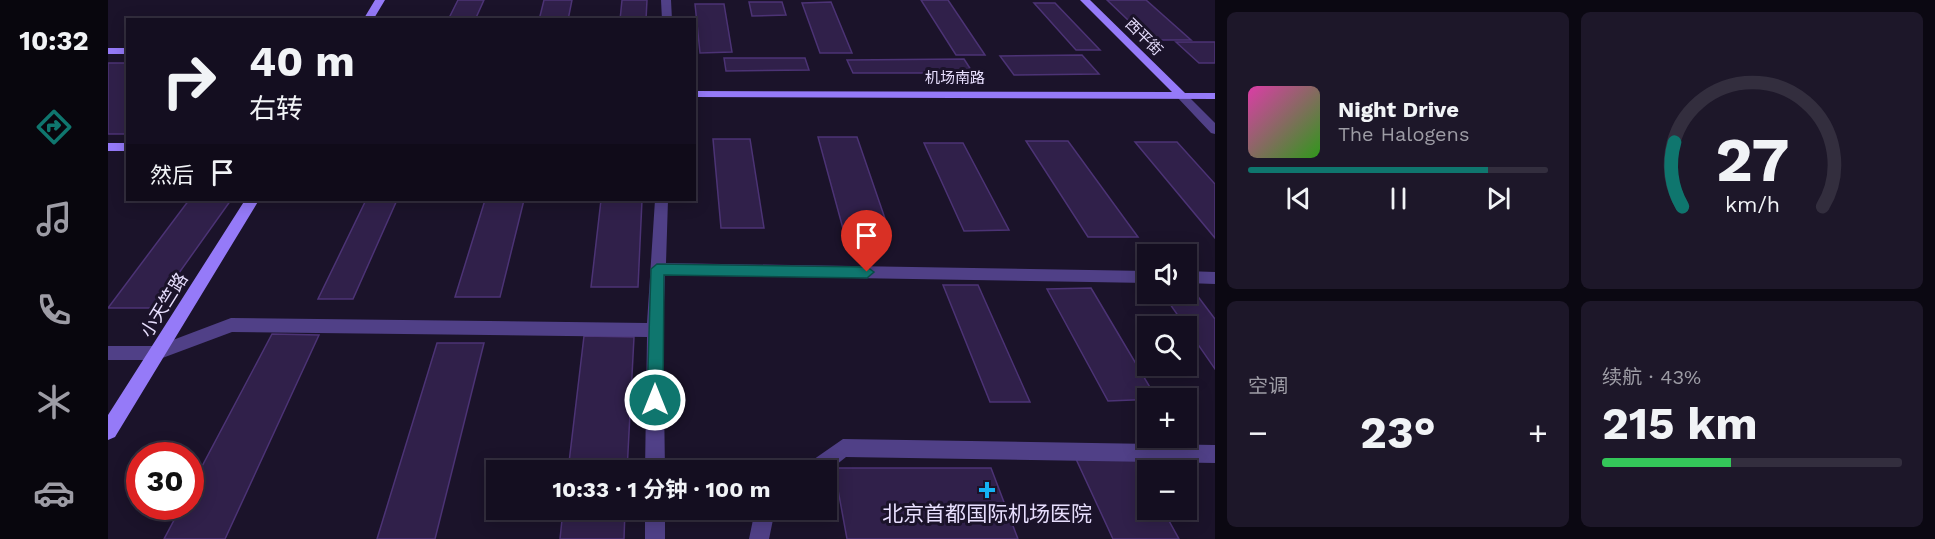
<!DOCTYPE html>
<html lang="zh">
<meta charset="utf-8">
<style>
:root{--surface:#140e20;--page:#1d1729;--text:#f1f3f6;--muted:#9d9ca5;--line:#332e3e;--accent:#0f766e}
body{margin:0;font-family:"Work Sans","Noto Sans SC",sans-serif;background:var(--page);color:var(--text);height:100vh;display:flex;flex-direction:column;font-size:22px;white-space:nowrap}
*{box-sizing:border-box;margin:0}
p{font-size:20px;color:var(--muted)}
.icon{flex:none;width:33px;height:33px;fill:none;stroke:currentColor;stroke-width:2;stroke-linecap:round;stroke-linejoin:round}
.map{position:relative;flex:1;overflow:hidden}
.side{display:flex;flex-direction:column;gap:12px;padding:12px;background:#0b0812;width:720px}
.side>*{flex:none}
.banner{position:absolute;left:18px;top:18px;width:570px;height:183px;border-radius:0px;box-shadow:0 3px 15px #0003,0 0 0 2px var(--line);background:#140e20;color:var(--text);overflow:hidden}
.tools{position:absolute;left:1029px;top:244px;display:grid;gap:12px}
.tools a{display:grid;place-items:center;width:60px;height:60px;border-radius:0px;background:var(--surface);box-shadow:0 3px 15px #0003,0 0 0 2px var(--line);font-size:30px}
.speed{position:absolute;left:18px;top:442px;display:flex;gap:12px;font-size:30px;font-weight:700;text-align:center}
.speed>*{display:grid;place-content:center;width:78px;height:78px;border-radius:50%;background:var(--surface);box-shadow:0 3px 15px #0003,0 0 0 2px var(--line);line-height:1}
.speed .limit{border:9px solid #d22;background:#fff;color:#111}
.pin{position:absolute;display:grid;place-items:center;width:51px;height:51px;color:#fff;margin:-62px -26px;border-radius:50% 50% 50% 0;rotate:-45deg;box-shadow:0 0 6px #0007}
.pin .icon{rotate:45deg}
.me{position:absolute;width:66px;margin:-33px;rotate:0deg;stroke-linejoin:round;filter:drop-shadow(0 0 4px #0008)}
.turn{display:flex;align-items:center;gap:21px;height:126px;padding:0 24px;font-size:27px}
.turn .icon{width:78px;height:78px;stroke-width:2.5}
.turn b{display:block;font-size:42px;line-height:51px}
.then{display:flex;align-items:center;height:57px;padding:0 24px;background:#0003;gap:12px;font-size:22px}
.big{font-size:45px;font-weight:700;line-height:1.1}
.side .tile{flex:1;display:flex;flex-direction:column;justify-content:center;gap:9px;min-width:0;padding:0 21px;border-radius:9px;background:var(--page)}
.side .dial{align-items:center;gap:0}
.dial svg{height:156px;overflow:visible;fill:none;stroke:var(--line);stroke-width:7;stroke-linecap:round;text-anchor:middle}
.dial text{fill:var(--text);stroke:none}
.song{display:flex;align-items:center;gap:18px}
.cover{width:72px;height:72px;border-radius:9px;background:linear-gradient(135deg,hsl(320 70% 55%),hsl(110 70% 35%))}
.played{height:6px;border-radius:3px;background:linear-gradient(90deg,var(--accent) 80%,var(--line) 80%)}
.keys{display:flex;justify-content:space-around;direction:ltr}
.heat{display:flex;justify-content:space-between;align-items:center;font-size:33px;direction:ltr}
.charge{height:9px;border-radius:4px;background:linear-gradient(90deg,#34c759 43%,var(--line) 0)}
.side .tiles{flex:1;display:grid;gap:12px;grid-template-columns:repeat(2,1fr)}
.trip{position:absolute;left:378px;top:460px;width:351px;height:60px;border-radius:0px;background:var(--surface);box-shadow:0 3px 15px #0003,0 0 0 2px var(--line);font-weight:700;line-height:60px;text-align:center}
main{display:flex;flex:1;min-height:0}
.menu{display:flex;flex-direction:column;width:108px;justify-content:space-around;align-items:center;background:#08060d;color:var(--muted)}
.menu .icon{width:42px;height:42px}
.menu .on{color:var(--accent)}
.menu b{font-size:27px;color:var(--text)}
.map>svg:first-child{display:block}
.building{fill:#30204a;stroke:#4c3375;stroke-width:1.5}
.lines{fill:none;stroke-linecap:round;stroke-linejoin:round}
.street{fill:#504087;fill-rule:evenodd}
.secondary{fill:#957af8;fill-rule:evenodd}
.route{fill:#0f766e;stroke:#0a4d48;stroke-width:1.5}
.poi-dot{fill:#14b2f3;stroke:#1b132a;stroke-width:2}
.labels{text-anchor:middle;stroke-width:6;stroke-linejoin:round;paint-order:stroke}
.far-street-label{font-size:15px;fill:#e7defd;stroke:#1b132a}
.street-label{font-size:18px;fill:#e7defd;stroke:#1b132a}
.near-poi-label{font-size:21px;fill:#e7defd;stroke:#1b132a}
</style>
<main>
<nav class="menu">
<b>10:32</b>
<svg class="icon on" aria-label="directions" viewBox="0 0 24 24"><path d="M12 3l9 9-9 9-9-9zM9 14v-3h6M13 9l2 2-2 2"/></svg>
<svg class="icon" aria-label="music" viewBox="0 0 24 24"><path d="M9 18V5l10-2v13"/><circle cx="6" cy="18" r="3"/><circle cx="16" cy="16" r="3"/></svg>
<svg class="icon" aria-label="phone" viewBox="0 0 24 24"><path d="M5 4h4l2 5-3 2q2 4 5 5l2-3 5 2v4C11 20 4 13 5 4z"/></svg>
<svg class="icon" aria-label="climate" viewBox="0 0 24 24"><path d="M12 3v18M4 7l16 10M4 17L20 7"/></svg>
<svg class="icon" aria-label="car" viewBox="0 0 24 24"><path d="M5 17H2v-5l4-1 3-4h7l3 4 3 1v5h-3M9 17h6M6 11h13"/><circle cx="7" cy="17" r="2"/><circle cx="17" cy="17" r="2"/></svg>
</nav>
<div class="map">
<svg width="1107" height="539" viewBox="0 0 1107 539">
<rect width="100%" height="100%" fill="#1b132a"/>
<path class="building" d="M350,0H376L367,20H340Z
M436,0H464L460,20H431Z
M514,0H539L538,20H512Z
M813,0H840L877,55H848Z
M999,0H1038L1083,40H1041Z
M641,2H674L678,15L644,16Z
M723,2L744,53H712L694,3Z
M926,3H947L992,50H968Z
M587,4H616L624,52L592,53Z
M1068,42H1107V63H1091Z
M974,55L991,74L906,75L892,56Z
M616,58H697L701,70L618,71Z
M856,59L865,73H745L739,60Z
M0,63H20V134H0Z
M710,137H749L783,236H737Z
M605,139H642L656,228H613Z
M918,141H960L1030,237H980Z
M1027,142H1069L1107,184V238Z
M816,143H855L901,230L856,231Z
M81,200H123L46,308H0Z
M258,200H289L245,299H210Z
M377,200H416L392,297H347Z
M493,200H534L530,287H483Z
M835,285H870L922,402H882Z
M1078,286H1082L1107,319V369L1055,294H1078Z
M983,288L1049,399L1000,401L939,289Z
M164,334L211,335L117,539H56L73,507H82V489Z
M476,336L526,337L519,471H460Z
M329,343H376L327,539H269Z
M968,459H1028L1040,481V510H1055L1071,539H1005Z
M726,468H883L910,539H739Z
M455,510H517L516,539H452Z"/>
<g class="lines">
<path class="street" d="M553,0H563L564,20H554Z
M1073,92L1077,93L1107,123V134L1103,133L1069,97V93Z
M547,200H560L558,263L1040,271V283L557,275L555,330L557,471H537L539,337L124,332L49,360H0V346H49L123,318L539,323Z
M1078,271L1107,272V284L1078,283Z
M735,439L1107,445V463L738,457L718,473V471H696L699,464Z
M537,510H557V539H537Z
M647,510H667L661,539H641Z"/>
<path class="secondary" d="M267,0H277L265,20H255Z
M972,0H982L1077,93H1107V99L586,97V91L1064,92Z
M0,48H20V54H0Z
M0,143H20V151H0Z
M137,200H151L7,437L0,440V415Z"/>
</g>
<path class="route" d="M549,264L759,267L766,272L759,278L556,275L555,400L553,405L547,408L541,405L539,400L543,269Z"/>
<path class="poi-dot" d="M876 481h6v6h6v6h-6v6h-6v-6h-6v-6h6z"/>
<g class="labels">
<g class="far-street-label">
<text transform="translate(1036 37) rotate(45)" y="5">西平街</text>
<text x="847" y="83">机场南路</text>
</g>
<g class="street-label">
<text transform="translate(56 305) rotate(-58)" y="6">小天竺路</text>
</g>
<g class="near-poi-label">
<text x="879" y="521">北京首都国际机场医院</text>
</g>
</g>
</svg>
<div class="tools">
<a><svg class="icon" aria-label="sound" viewBox="0 0 24 24"><path d="M4 9h4l5-4v14l-5-4H4zM17 9q2 3 0 6"/></svg></a>
<a><svg class="icon" aria-label="search" viewBox="0 0 24 24"><circle cx="10" cy="10" r="6"/><path d="M15 15l6 6"/></svg></a>
<a>+</a>
<a>−</a>
</div>
<div class="speed"><div class="limit">30</div></div>
<div class="pin" style="left:759px;top:272px;background:#d93025"><svg class="icon" aria-label="arrive" viewBox="0 0 24 24"><path d="M6 21V4h12l-3 4 3 4H6"/></svg></div>
<svg class="me" style="left:547px;top:400px" viewBox="-20 -20 40 40"><circle r="17" fill="#0f766e" stroke="#fff" stroke-width="3"/><path d="M0-11L8 9 0 5-8 9z" fill="#fff"/></svg>
<div class="trip">10:33 · 1 分钟 · 100 m</div>
<div class="banner">
<div class="turn"><svg class="icon" aria-label="right" viewBox="0 0 24 24"><path d="M7 20v-9h11M14 6l5 5-5 5"/></svg><div><b>40 m</b>右转</div></div>
<div class="then">然后<svg class="icon" aria-label="arrive" viewBox="0 0 24 24"><path d="M6 21V4h12l-3 4 3 4H6"/></svg></div>
</div>
</div>
<section class="side">
<div class="tiles">
<div class="tile">
<div class="song"><i class="cover"></i><div><b>Night Drive</b><p>The Halogens</p></div></div>
<div class="played"></div>
<div class="keys"><svg class="icon" aria-label="previous" viewBox="0 0 24 24"><path d="M18 5L8 12l10 7zM5 5v14"/></svg><svg class="icon" aria-label="pause" viewBox="0 0 24 24"><path d="M8 5v14M16 5v14"/></svg><svg class="icon" aria-label="next" viewBox="0 0 24 24"><path d="M6 5l10 7-10 7zM19 5v14"/></svg></div>
</div>
<div class="tile dial"><svg viewBox="0 0 100 80">
<path d="M14 69A42 42 0 1 1 86 69"/>
<path d="M14 69A42 42 0 0 1 10 36" stroke="#0f766e"/>
<text x="50" y="56" font-size="32" font-weight="700">27</text>
<text x="50" y="72" font-size="11">km/h</text>
</svg></div>
<div class="tile"><p>空调</p>
<div class="heat"><a>−</a><b class="big">23°</b><a>+</a></div>
</div>
<div class="tile"><p>续航 · 43%</p><b class="big">215 km</b><div class="charge"></div></div>
</div>
</section>
</main>
